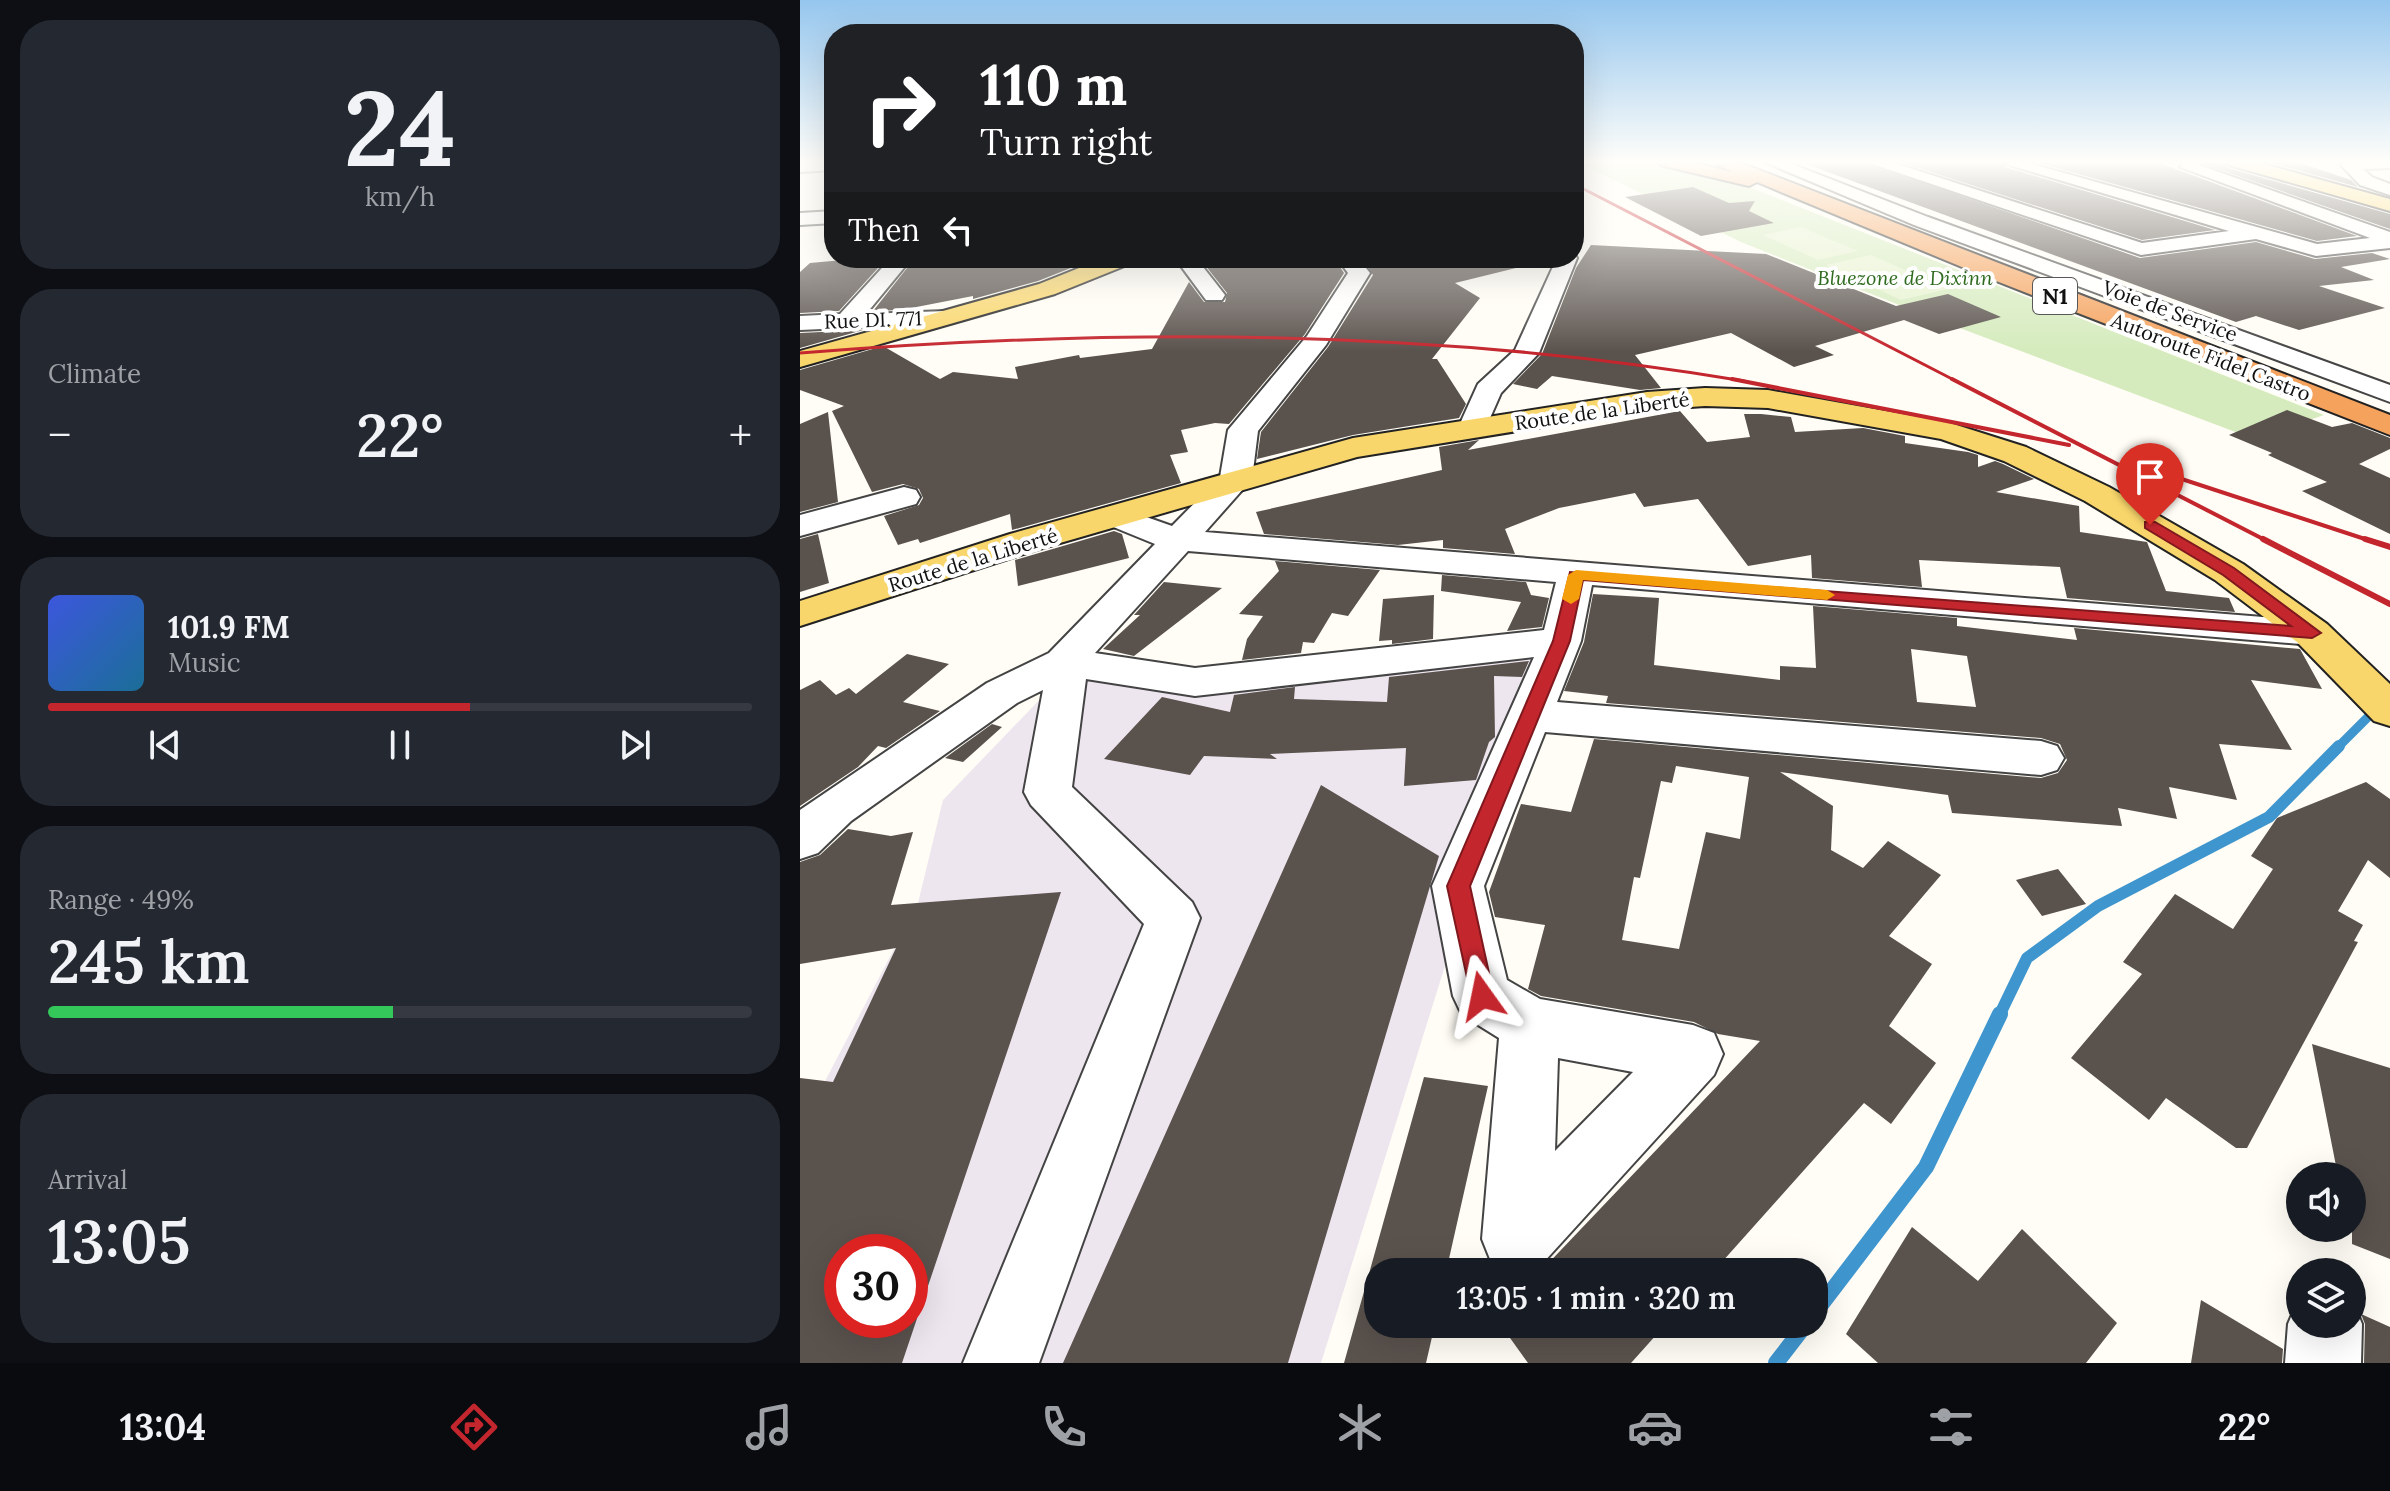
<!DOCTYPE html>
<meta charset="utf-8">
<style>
:root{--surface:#171b24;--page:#242831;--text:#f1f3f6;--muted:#9ea1a6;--line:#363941;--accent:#c4262e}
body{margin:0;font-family:Lora,serif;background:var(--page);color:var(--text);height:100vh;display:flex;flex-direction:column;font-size:30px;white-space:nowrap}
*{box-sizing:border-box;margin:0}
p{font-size:26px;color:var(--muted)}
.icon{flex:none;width:44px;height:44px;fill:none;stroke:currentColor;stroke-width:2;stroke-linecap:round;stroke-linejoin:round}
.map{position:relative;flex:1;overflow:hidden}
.sheet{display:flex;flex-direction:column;gap:20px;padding:20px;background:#0d0f14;width:800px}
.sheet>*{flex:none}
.guide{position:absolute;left:24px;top:24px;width:760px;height:244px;border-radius:32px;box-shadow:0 8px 32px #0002;background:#202124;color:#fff;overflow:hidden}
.buttons{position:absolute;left:1486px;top:1162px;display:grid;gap:16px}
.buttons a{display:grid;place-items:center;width:80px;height:80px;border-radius:50%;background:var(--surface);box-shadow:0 8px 32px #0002;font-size:40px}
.speed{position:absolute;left:24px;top:1234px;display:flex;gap:16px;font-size:40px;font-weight:700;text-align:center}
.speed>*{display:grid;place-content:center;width:104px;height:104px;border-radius:50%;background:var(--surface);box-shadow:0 8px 32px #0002;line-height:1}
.speed .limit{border:12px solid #d22;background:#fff;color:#111}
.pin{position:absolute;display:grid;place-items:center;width:68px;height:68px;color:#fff;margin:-82px -34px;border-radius:50% 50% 50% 0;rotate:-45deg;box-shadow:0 0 8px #0007}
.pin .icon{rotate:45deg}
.me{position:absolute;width:88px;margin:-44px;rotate:348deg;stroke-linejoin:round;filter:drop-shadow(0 0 6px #0008)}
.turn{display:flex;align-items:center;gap:28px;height:168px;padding:0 24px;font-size:36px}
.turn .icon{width:104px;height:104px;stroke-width:2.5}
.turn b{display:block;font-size:56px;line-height:68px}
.then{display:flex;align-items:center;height:76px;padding:0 24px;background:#0003;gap:16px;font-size:30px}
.big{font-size:60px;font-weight:600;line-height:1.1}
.sheet .widget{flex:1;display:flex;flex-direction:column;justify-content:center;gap:12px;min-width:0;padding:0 28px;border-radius:32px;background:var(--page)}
.sheet .dial{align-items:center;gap:0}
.dial b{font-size:104px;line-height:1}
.song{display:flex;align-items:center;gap:24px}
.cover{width:96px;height:96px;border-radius:12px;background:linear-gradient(135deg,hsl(230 70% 55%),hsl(200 70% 35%))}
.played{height:8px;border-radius:4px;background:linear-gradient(90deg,var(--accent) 60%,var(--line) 60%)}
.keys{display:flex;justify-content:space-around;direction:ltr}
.heat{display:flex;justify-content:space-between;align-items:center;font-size:44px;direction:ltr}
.charge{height:12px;border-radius:6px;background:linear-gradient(90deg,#34c759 49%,var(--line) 0)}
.trip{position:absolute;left:564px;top:1258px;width:464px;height:80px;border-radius:32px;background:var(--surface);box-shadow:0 8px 32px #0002;font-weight:600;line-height:80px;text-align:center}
.menu{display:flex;height:128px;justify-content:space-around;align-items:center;background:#090b0e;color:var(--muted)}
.menu .icon{width:56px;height:56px}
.menu .active{color:var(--accent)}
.menu b{font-size:36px;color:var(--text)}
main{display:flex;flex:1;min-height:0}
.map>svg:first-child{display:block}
.industrial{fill:#eee6ef;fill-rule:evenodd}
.green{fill:#d5ebbd}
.pitch{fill:#e6f2cf}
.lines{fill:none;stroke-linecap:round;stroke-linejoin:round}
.stream-far2{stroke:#3f96cf;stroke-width:9}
.stream-far1{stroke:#3f96cf;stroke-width:12}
.stream{stroke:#3f96cf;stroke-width:16}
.building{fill:#5a524d;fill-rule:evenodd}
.minor-casing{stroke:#444;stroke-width:4}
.major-casing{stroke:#222;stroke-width:4}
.highway-casing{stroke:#222;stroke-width:4}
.minor{fill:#fff;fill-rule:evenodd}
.major{fill:#f9d66b;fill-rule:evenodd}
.highway{fill:#f5a25d;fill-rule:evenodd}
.rail-far2{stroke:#c4262e;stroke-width:3}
.rail-far1{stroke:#c4262e;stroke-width:4}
.rail{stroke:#c4262e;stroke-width:6}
.route{fill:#c4262e;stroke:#7f191e;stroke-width:2}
.slow{fill:#f59e0b}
.labels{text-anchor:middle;stroke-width:8;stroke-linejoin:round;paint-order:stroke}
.far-park-label{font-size:20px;font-style:italic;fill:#2f6b1f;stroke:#fff}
.far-street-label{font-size:20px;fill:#111;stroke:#fff}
.shield{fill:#fff;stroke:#585858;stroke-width:2}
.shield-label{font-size:22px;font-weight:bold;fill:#111}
</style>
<main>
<section class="sheet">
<div class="widget dial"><b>24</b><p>km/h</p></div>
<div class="widget"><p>Climate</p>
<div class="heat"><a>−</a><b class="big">22°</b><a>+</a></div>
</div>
<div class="widget">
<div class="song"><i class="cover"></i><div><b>101.9 FM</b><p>Music</p></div></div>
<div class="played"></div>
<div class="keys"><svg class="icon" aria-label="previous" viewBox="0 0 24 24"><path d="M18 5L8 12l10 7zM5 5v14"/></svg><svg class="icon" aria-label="pause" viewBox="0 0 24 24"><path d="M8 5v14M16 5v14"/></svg><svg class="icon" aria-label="next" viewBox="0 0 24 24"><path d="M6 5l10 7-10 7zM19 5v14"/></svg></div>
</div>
<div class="widget"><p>Range · 49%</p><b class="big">245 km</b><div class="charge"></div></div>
<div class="widget"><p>Arrival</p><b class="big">13:05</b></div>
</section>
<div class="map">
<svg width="1590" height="1363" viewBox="0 0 1590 1363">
<rect width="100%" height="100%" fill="#fffdf5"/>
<path class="industrial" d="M743,652L521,1363H0V1129L118,903L143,800L245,694L283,676ZM42,1252H110V1320H42Z"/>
<path class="green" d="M840,161L920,176L959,191L1524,415L1454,439L1104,307L941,242L777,162Z"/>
<path class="pitch" d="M1001,227L1058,251L1018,260L963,235Z
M1071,255L1148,289L1101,300L1026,265Z"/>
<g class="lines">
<path class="stream-far2" d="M1537,748L1570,715"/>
<path class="stream-far1" d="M1199,1016L1227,958L1298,906L1469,817L1539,746"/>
<path class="stream" d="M1014,1314L1126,1167L1200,1014
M976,1363L1006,1324"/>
</g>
<path class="building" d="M1007,161H1061L1340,258L1456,242L1515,259L1572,253L1590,259L1541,267L1574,280L1519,286L1585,308L1499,330L1456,316L1436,322L1006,164Z
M1097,161H1207L1205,167L1415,230L1342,240Z
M1232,161H1354L1557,236L1517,241Z
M1406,161H1424L1428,168L1590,214V229L1404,164Z
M1464,161H1494L1551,180L1558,187Z
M893,187L929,203L955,201L949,211L974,223L901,236L825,197Z
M791,245L966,254L1096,306L1148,294L1201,317L1139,334L1104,320L1015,346L1034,355L994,367L931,333L835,355L861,388L840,390L752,376L737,389L713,384L742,354L776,268Z
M65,258H87L39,311L0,313V272L10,263Z
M115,258H296L238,281L173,299V296L101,310L73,311Z
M411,258H534L544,273L505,334L429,424L415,423L381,430L388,452L370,455L381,483L212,530L210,514L120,543L118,539L98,545L84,516L119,505L123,498L119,489L103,484L72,492L32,411L44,406L0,390V370L83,346L140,379L153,372L218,379L215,367L279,355L280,358L352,349L389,282L404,302H425L427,293L405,265Z
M562,258H715L716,268L655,283L680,298L632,359H637L666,404L659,418L553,435L457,459L461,432L528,347L573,275Z
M63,330L0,348V333Z
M1487,410L1532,427L1552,423L1590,438V449L1559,464L1590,478V534L1502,491L1527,482L1468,455L1472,453L1429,435Z
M880,411L907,442L950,437L944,414H961L991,417L995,432L1063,428L1105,436V443L1168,452L1178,455V467L1195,461L1203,464L1234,479L1196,492L1279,506L1280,532L1347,542L1366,591L1429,598L1435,612L1267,598L1260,567L1119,560L1122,587L1012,578L1011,555L948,566L898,499L844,507L835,493L759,508L705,529L715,554L643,548V540L598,545L464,534L456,512L642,470L639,447L679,440L668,450Z
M28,412L38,502L0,512V424Z
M314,531L322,534L329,558L218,586L215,560Z
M18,534L29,583L0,592V539Z
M475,561L580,570L548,616L532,613L514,643L503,642L501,653L442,660L447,639L463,616L439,614L479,571Z
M642,575L726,582L731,595L749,598L742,627L707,631L721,602L641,591Z
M364,582L422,588L334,656L303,649L340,615H334Z
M793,594L859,598L854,665L980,680V666L1016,668L1013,606L1157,618V626L1277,640L1274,628L1500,649L1522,689L1451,680L1492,750L1419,744L1437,800L1369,787L1377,819L1318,808L1322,826L1152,813L1148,795L980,772L1033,806L1031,850L1063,868L1088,841L1141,875L1089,936L1132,964L1089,1026L1136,1063L1091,1124L1064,1103L913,1272H740L960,1041L918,1034L894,1022L741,996L728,989L745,925L695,917L689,892L721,804L771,812L794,739L1241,778L1258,773L1267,760L1260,744L1241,738L806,703L808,696L764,691L784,642ZM1111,649L1167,656L1176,707L1117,702ZM876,766L949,777L940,839L906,832L879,949L822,940L834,877L840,878L861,781L872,783Z
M634,595L633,639L592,644V640L579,641L583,599Z
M107,654L149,664L103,702L140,711L86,748L78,746L58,767L0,806V690L20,680L36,695L49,688L56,694Z
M729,661L722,677L694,676L695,737L689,742L676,780L604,786L606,748L470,754L477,759L404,756L390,775L304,759L362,697L430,712L434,695L495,687L494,699L587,702L589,677Z
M192,724L202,727L163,762L145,758Z
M1566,782L1590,799V878L1568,860L1538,911L1563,925L1554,941L1558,942L1447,1148H1436L1366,1098L1349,1120L1271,1058L1342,974L1323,962L1375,894L1433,929L1473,869L1451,856L1477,818Z
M521,785L639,856L488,1363H263Z
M48,829L91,836L113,832L91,905L261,892L102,1363H0V1078L33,1082L96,948L0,964V862L20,855ZM42,1252H110V1320H42Z
M1258,869L1286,904L1242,916L1216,880Z
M1512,1044L1590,1068V1259L1552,1244V1176H1538Z
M624,1077L688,1086L646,1272H578V1324H635L626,1363H544Z
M1112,1227L1178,1281L1222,1229L1317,1323L1286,1363H1078L1046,1334Z
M1401,1300L1483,1349L1482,1363H1391Z
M1561,1314L1590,1327V1363H1564L1565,1324Z
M700,1324H866L831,1363H728Z"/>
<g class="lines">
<g class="minor-casing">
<path id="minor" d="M34,161V170L0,172V162Z
M962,161H984L1128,217L1590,385V402L1114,225Z
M1064,161H1088L1342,243L1429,231L1206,164L1221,161L1517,244L1570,238L1380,167L1385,161H1403L1399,165L1590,232V248L1516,256L1456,239L1341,255Z
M1590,161V168L1563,169L1572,177L1590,184V195L1560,185L1541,165L1546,161Z
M34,211V223L0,225V213Z
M774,253L777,258L739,353L701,393L683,434H663L658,428L678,384L715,350L757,258H774Z
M91,258H112L66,314L145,311L157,318L153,323L0,330V316L40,314Z
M375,258H396L425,295L422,300H406Z
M537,258H558L570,273L526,345L458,431L452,479L405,532L1512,621L1526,624L1532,633L1526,642L1512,645L792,585L781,641L757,702L1241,741L1257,746L1264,758L1257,770L1241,775L745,732L684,886L707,980L740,999L893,1025L914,1033L923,1054L914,1075L742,1264L722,1272L692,1264L682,1239L699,1038L662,1015L653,996L632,886L734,657L395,696L286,679L272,787L392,902L400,918L239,1363H163L344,924L231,805L224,792L243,690L217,703L51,821L18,853L0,859V810L187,683L249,653L355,544L306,524L301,517L306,510L318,507L372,526L420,477L428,430L507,336L548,273ZM388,551L756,582L744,630L395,668L295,653ZM758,1058L833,1072L755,1151Z
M104,487L116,490L120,497L116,504L0,536V515Z
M1499,1298L1500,1324H1552V1300L1562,1324L1561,1363H1485L1488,1324Z"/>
</g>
<g class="major-casing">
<path id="major" d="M1427,161H1453L1590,199V211L1429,165Z
M304,258H335L332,263L255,294L0,367V351L239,284Z
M905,388L968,390L1147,422L1226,447L1309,487L1443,564L1527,624L1590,684V726L1574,721L1497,642L1415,580L1285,501L1204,461L1141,439L968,408L905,406L847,410L557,457L236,550L0,626V601L210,534L553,438L847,392Z"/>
</g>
<g class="highway-casing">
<path id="highway" d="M858,161H887L932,172L913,161H936L1590,415V435L1186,277L957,182L949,186L860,165Z"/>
</g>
<use href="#minor" class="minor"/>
<use href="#major" class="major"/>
<use href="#highway" class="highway"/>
<path class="rail-far2" d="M774,184L1156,381
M0,353C315,328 631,328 944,381"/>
<path class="rail-far1" d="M932,379L1269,445
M1152,379L1467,541
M1345,467L1571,541"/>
<path class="rail" d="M1463,539L1590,604
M1565,539L1590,547"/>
</g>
<linearGradient id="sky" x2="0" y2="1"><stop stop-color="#95c6ee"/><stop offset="0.46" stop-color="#fffefa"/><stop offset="1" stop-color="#fffefa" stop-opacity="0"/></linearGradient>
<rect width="1590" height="352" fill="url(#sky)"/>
<path class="route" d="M1345,522H1355L1434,568L1521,633L1512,638L783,580L770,641L670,886L694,996L690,1005L682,1008L673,1005L647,886L753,641L770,572L1491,626L1423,575L1345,528Z"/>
<path class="slow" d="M776,570L1027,590L1035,595L1027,600L783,580L779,599L771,604L762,599L768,575Z"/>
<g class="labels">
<g class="far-park-label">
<text x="1105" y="285">Bluezone de Dixinn</text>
</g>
<g class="far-street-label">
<text transform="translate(1370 311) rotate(20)" y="7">Voie de Service</text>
<text transform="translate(73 320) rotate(-2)" y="7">Rue DI. 771</text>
<text transform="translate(1411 357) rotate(21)" y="7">Autoroute Fidel Castro</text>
<text transform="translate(802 411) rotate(-8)" y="7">Route de la Liberté</text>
<text transform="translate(173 560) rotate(-17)" y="7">Route de la Liberté</text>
</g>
<rect class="shield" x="1233" y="278" width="44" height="36" rx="6"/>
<g class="shield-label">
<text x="1255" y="304">N1</text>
</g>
</g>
</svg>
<div class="buttons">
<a><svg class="icon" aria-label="sound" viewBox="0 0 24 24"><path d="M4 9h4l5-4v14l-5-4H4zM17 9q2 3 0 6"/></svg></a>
<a><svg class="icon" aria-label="layers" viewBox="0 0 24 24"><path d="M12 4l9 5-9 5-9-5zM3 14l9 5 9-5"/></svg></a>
</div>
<div class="speed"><div class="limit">30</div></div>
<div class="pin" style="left:1350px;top:525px;background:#d93025"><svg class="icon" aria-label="arrive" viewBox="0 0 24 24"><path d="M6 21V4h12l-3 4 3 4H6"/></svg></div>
<svg class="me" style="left:682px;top:996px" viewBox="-20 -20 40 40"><path d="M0-17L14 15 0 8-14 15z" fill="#c4262e" stroke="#fff" stroke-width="4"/></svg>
<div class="trip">13:05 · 1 min · 320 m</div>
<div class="guide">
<div class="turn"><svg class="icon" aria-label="right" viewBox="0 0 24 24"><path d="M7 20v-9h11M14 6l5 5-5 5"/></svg><div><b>110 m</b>Turn right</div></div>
<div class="then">Then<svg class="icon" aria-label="left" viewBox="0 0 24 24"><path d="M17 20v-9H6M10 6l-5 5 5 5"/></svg></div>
</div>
</div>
</main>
<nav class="menu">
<b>13:04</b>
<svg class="icon active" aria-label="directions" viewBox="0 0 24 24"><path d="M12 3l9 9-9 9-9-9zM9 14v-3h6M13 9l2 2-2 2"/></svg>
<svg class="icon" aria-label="music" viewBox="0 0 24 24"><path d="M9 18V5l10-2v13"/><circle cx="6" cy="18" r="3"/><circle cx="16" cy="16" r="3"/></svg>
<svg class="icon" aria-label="phone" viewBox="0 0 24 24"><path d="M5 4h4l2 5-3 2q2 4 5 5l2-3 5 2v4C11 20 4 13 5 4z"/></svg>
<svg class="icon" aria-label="climate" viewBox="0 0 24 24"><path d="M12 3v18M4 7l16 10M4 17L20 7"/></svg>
<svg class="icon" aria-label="car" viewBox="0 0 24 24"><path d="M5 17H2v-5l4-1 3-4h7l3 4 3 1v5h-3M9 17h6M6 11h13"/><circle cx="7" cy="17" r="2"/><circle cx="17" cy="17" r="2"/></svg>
<svg class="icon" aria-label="filters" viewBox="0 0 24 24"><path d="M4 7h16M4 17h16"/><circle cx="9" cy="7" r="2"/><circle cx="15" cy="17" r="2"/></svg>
<b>22°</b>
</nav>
